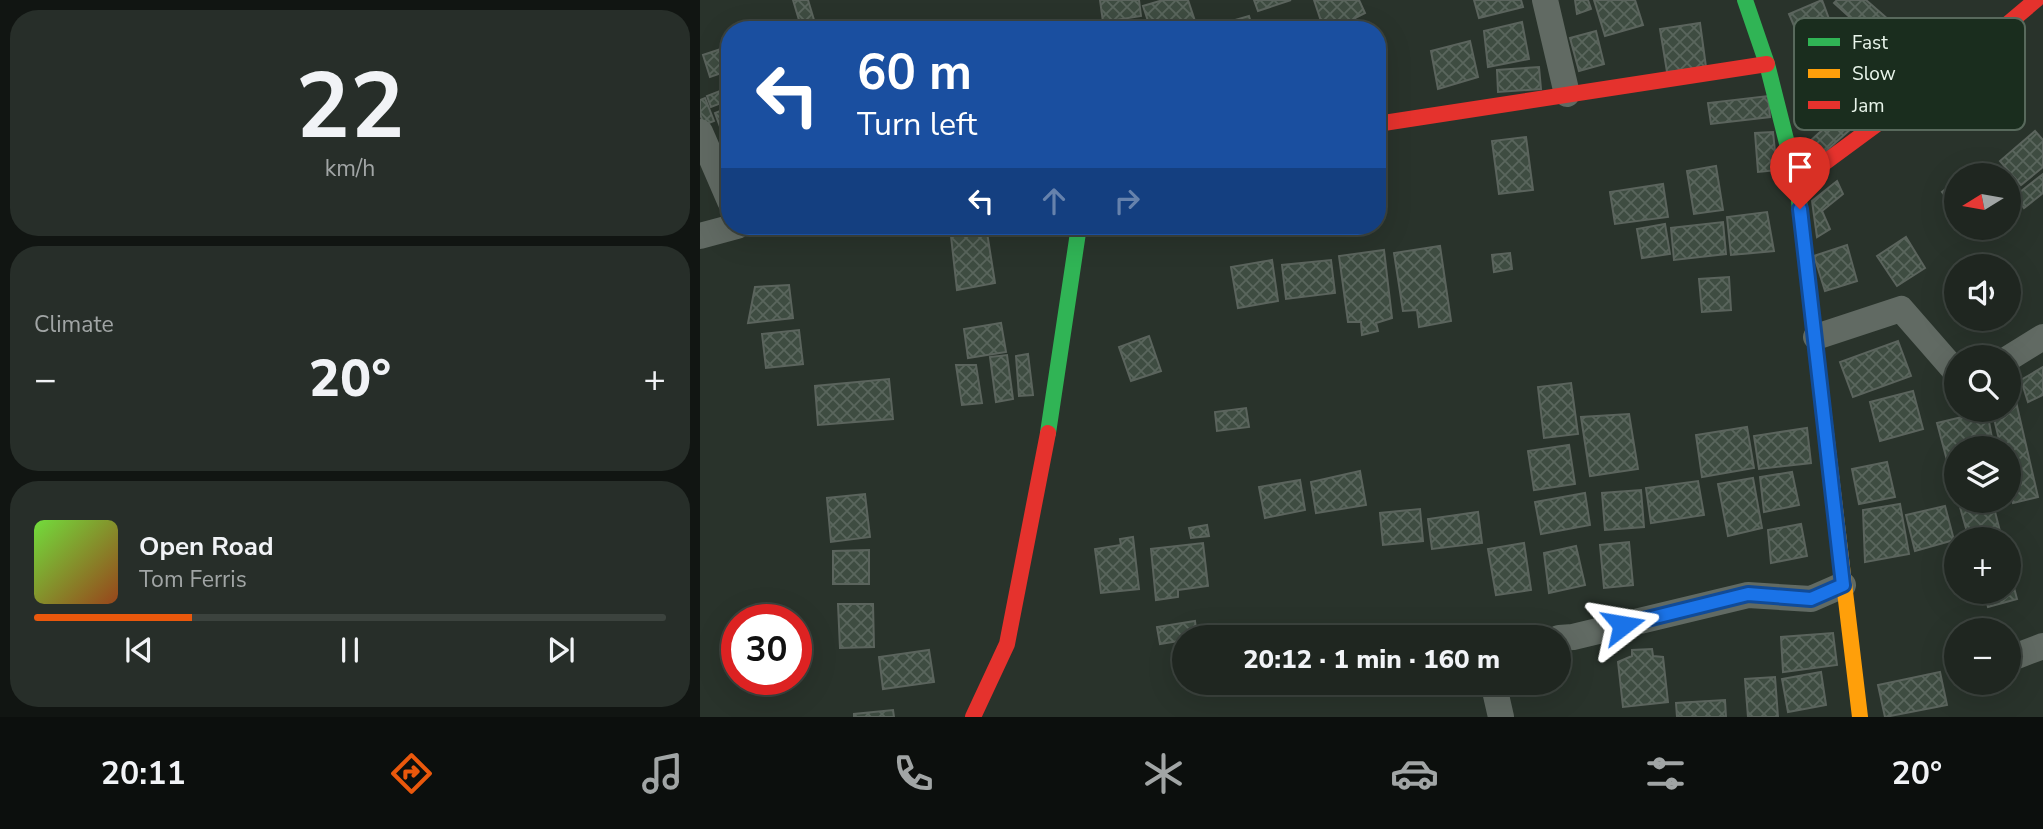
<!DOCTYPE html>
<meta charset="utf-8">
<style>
:root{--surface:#1f2620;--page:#272e29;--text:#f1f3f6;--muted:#a1a5a5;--line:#3c433e;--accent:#ea580c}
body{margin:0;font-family:"Nunito Sans",sans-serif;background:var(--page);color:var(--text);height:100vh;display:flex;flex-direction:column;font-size:26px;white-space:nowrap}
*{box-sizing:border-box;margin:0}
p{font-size:23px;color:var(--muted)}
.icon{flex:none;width:38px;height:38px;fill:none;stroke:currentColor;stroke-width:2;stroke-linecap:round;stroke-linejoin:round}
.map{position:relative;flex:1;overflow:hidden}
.drawer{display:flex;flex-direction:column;gap:10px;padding:10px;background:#111512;width:700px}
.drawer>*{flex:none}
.guide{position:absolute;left:21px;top:21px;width:665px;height:214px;border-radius:28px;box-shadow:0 7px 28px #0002,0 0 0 2px var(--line);background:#1a4fa0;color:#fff;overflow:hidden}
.needle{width:46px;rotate:259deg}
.tools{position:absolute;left:1244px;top:163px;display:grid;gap:14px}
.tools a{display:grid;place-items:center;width:77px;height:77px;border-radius:50%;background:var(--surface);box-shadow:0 7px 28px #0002,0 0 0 2px var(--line);font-size:35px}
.speed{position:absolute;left:21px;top:604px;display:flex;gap:14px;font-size:35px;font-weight:700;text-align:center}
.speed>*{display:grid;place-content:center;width:91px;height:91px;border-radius:50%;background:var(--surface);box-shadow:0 7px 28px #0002,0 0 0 2px var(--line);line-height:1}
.speed .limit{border:10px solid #d22;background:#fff;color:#111}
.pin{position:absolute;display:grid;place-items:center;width:60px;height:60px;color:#fff;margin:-72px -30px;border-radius:50% 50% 50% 0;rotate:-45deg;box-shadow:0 0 7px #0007}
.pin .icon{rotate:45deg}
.me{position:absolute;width:77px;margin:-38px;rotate:76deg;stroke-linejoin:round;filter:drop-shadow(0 0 5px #0008)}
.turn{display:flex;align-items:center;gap:24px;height:147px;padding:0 21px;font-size:32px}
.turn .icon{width:91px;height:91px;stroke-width:2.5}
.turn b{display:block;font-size:49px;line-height:60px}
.lanes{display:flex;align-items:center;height:66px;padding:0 21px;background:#0003;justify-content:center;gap:35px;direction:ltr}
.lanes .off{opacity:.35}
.big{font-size:52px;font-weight:800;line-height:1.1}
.drawer .card{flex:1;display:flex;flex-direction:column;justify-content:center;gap:10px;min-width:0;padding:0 24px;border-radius:28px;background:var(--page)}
.drawer .dial{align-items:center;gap:0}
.dial b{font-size:91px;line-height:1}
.song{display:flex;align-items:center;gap:21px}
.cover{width:84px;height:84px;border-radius:10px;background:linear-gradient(135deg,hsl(100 70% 55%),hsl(20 70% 35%))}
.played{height:7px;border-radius:4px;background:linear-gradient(90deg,var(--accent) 25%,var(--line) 25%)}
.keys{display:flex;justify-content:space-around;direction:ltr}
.heat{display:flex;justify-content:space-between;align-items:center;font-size:38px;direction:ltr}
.trip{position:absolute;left:472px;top:625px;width:399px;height:70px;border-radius:35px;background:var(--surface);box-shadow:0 7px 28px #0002,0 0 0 2px var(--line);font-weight:800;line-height:70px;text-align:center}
.tabs{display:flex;height:112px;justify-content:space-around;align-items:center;background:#0c0f0d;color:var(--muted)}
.tabs .icon{width:49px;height:49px}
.tabs .on{color:var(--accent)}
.tabs b{font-size:32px;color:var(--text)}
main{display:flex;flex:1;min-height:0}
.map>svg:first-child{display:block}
.building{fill:url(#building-cross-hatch);stroke:#5b645d;stroke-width:2}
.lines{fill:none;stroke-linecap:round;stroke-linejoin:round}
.street{stroke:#616a63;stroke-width:26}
.fast{stroke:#30b455;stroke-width:16}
.slow{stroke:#ff9f0a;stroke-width:16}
.jam{stroke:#e5322d;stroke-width:16}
.route-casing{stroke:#114b97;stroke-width:18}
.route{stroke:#1a73e8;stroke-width:12}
.key{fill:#1a2d1e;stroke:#58695c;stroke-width:2}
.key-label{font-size:19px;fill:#eaf6ec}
</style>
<main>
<section class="drawer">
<div class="card dial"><b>22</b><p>km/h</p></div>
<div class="card"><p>Climate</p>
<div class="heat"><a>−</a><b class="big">20°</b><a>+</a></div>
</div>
<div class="card">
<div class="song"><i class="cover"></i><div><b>Open Road</b><p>Tom Ferris</p></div></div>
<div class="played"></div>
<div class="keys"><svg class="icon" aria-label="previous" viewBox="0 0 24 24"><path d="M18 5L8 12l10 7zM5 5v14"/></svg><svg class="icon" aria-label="pause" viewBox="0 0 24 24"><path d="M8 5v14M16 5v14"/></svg><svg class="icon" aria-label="next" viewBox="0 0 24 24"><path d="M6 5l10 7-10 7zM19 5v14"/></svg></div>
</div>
</section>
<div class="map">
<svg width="1343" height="717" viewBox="0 0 1343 717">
<defs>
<pattern id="building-cross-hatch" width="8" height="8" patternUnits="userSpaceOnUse" patternTransform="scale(1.75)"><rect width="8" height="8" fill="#3e4c41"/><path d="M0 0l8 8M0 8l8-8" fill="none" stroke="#5a665d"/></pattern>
</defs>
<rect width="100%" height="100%" fill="#29332b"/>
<path class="building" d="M93,0H108L117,30H102Z
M400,0H439L441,16L403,22Z
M463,0H488L497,27L488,30H451L443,6Z
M554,0H591L558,11Z
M614,0H659L665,13L655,18L658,24L645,30H638L637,26L624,30Z
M774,0H821L823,7L779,18Z
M875,0H888L891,9L877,14Z
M894,0H935L943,25L905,36Z
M1122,0L1132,27L1100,40L1089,14Z
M1137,0H1166L1189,20L1173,38L1134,3Z
M549,16L553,30H505L504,29Z
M822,22L829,59L788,67L784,31Z
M1000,23L1006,67L967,72L960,29Z
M896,31L904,64L879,71L870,38Z
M770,41L778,77L738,89L731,51Z
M30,46V70L10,77L3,55Z
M839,67L841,89L798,92L797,70Z
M25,89L29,100L11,107L7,96Z
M1145,92L1161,120L1111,164L1108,143L1138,116L1128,102Z
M1068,96L1070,117L1011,124L1008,103Z
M5,98L14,121L4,125L0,114V100Z
M30,107V154L15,113Z
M1335,131L1343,140V167L1321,185L1300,161Z
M1073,132L1077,170L1058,172L1055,133Z
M826,137L833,190L799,194L792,141Z
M1280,163L1291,175H1264Z
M1016,166L1023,210L994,214L987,171Z
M1343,174V193L1324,208L1315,196Z
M1137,181L1143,194L1122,211L1130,229L1117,237L1112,201Z
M1256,181V210L1242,192Z
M963,184L968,217L915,224L910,192Z
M1067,212L1074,251L1031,255L1027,217Z
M1023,222L1026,254L974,260L971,228Z
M965,224L970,254L942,258L937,229Z
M286,226L295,283L257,290L250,227Z
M1206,237L1225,268L1197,286L1177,256Z
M1147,245L1157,281L1125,291L1114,256Z
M740,246L751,321L719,327L717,310L703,311L694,253Z
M684,250L692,318L676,323L678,331L662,335L661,322H648L639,256Z
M810,253L812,269L794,272L792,255Z
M572,260L578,301L538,308L531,267Z
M631,260L635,293L586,299L582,265Z
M1029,277L1031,310L1002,312L999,279Z
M89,285L93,318L48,323L55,287Z
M301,323L306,352L268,358L264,329Z
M99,330L103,364L66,368L62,334Z
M449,336L461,371L431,381L419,347Z
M1198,341L1211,376L1153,397L1140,362Z
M328,354L333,395L319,396L316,356Z
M307,355L313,399L296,402L290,357Z
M256,365H276L282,403L262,405Z
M1343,367V395L1328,402L1321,380Z
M189,379L193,419L118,425L115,386Z
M871,383L878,434L844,438L838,387Z
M1213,391L1223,429L1180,441L1170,402Z
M1314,393L1338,497L1313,503L1309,485V448H1301L1292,410H1309V394Z
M546,408L549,427L517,431L515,412Z
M1287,411L1292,438L1278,443L1279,448H1256V494L1237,423Z
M929,414L938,469L890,476L881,417Z
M1047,427L1054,468L1002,477L996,435Z
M1107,428L1111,463L1059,469L1054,436Z
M869,445L875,484L834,490L828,451Z
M1187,462L1195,497L1159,504L1152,469Z
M660,471L666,505L616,513L611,482Z
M1092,472L1099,505L1064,512L1060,477Z
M1053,478L1062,528L1028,536L1018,484Z
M600,480L605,510L565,518L559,487Z
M998,481L1004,515L951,523L946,488Z
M941,490L944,527L905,530L902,493Z
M885,493L890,525L841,534L835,502Z
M165,494L170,537L131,542L127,498Z
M1258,500H1292L1302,539H1269Z
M1200,504L1209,554L1165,562L1163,510Z
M1245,506L1254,540L1215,551L1206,515Z
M720,509L723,541L683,545L680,513Z
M778,512L782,543L732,549L728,519Z
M1101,524L1107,556L1071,563L1068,530Z
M507,525L509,536L491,538L489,528Z
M433,537L439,589L401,593L395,549L421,545L420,539Z
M929,542L933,585L904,588L900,545Z
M503,543L508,586L478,590V597L456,600L451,549Z
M824,543L831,590L796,595L788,549Z
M876,546L885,585L849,593L844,553Z
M169,550V584H133V551Z
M1309,569L1317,599L1288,607L1284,592H1309Z
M138,604H173L174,647L140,648Z
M495,621L497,637H485V640L460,644L457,627Z
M1133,633L1137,665L1083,672L1081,637Z
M952,649L953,656L963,657L968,702L923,707L918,662L932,656V650Z
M229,650L234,682L183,689L179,657Z
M1121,672L1126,705L1088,712L1082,679Z
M1240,672L1247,705L1185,717L1178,685Z
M1075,677L1078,717H1048L1045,679Z
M1025,700L1026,717H977L976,703Z
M193,710L194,717H154V714Z"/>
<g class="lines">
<path class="street" d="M845,0L867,94
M0,132L30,201
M0,236L37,226
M1116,337L1201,309L1256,372
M1309,358L1343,337
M859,638L873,637L1048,595L1111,599L1143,585
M1309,659L1343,646
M793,682L801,717"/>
<path class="fast" d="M1045,0L1067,64L1097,183L1115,341
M348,433L379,226"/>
<path class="slow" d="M1115,341L1160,717"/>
<path class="jam" d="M677,124L1067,64
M1097,183L1272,54L1336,0
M273,717L307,644L348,433"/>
</g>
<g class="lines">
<g class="route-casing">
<path id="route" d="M923,625L1048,594L1111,599L1143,585L1100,209"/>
</g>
<use href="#route" class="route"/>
</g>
<rect x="1094" y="18" width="231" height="112" rx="10" class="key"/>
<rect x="1108" y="38" width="32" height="8" fill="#30b455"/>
<rect x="1108" y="69" width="32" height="9" fill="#ff9f0a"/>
<rect x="1108" y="101" width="32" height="8" fill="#e5322d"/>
<g class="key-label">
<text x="1152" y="49">Fast</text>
<text x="1152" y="80">Slow</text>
<text x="1152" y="112">Jam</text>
</g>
</svg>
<div class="tools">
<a><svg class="needle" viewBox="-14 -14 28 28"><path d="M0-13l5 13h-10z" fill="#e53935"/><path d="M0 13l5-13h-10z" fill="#a1a5a5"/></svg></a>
<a><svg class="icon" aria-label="sound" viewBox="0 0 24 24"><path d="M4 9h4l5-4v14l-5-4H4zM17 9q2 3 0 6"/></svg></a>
<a><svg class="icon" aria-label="search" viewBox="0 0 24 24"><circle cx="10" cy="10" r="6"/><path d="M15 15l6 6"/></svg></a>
<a><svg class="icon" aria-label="layers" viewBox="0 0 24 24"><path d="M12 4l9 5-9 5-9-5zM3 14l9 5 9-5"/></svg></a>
<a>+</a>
<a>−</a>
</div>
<div class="speed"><div class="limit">30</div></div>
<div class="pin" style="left:1100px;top:209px;background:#d93025"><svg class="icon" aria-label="arrive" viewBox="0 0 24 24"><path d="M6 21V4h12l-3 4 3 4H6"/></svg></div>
<svg class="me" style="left:923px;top:625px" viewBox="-20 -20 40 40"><path d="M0-17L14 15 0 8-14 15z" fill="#1a73e8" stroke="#fff" stroke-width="4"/></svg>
<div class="trip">20:12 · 1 min · 160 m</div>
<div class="guide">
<div class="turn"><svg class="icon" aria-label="left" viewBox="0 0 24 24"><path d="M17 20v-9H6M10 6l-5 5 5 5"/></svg><div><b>60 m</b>Turn left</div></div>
<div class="lanes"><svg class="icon" aria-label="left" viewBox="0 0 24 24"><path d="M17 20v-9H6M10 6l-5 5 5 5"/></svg><svg class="icon off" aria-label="ahead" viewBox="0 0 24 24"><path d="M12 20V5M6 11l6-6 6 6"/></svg><svg class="icon off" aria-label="right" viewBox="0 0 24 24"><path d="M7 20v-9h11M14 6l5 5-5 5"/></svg></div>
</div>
</div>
</main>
<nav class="tabs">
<b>20:11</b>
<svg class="icon on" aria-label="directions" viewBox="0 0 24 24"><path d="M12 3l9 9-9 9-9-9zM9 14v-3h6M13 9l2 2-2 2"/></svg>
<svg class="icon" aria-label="music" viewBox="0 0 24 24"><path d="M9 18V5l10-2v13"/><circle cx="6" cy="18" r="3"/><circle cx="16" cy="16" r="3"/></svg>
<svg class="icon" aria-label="phone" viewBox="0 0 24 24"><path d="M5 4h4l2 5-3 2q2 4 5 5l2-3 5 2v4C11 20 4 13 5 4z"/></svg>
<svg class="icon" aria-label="climate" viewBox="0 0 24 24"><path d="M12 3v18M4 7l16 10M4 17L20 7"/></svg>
<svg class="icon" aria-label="car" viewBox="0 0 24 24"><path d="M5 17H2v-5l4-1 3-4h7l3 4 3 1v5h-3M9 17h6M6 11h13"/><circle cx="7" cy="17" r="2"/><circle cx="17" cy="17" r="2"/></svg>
<svg class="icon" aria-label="filters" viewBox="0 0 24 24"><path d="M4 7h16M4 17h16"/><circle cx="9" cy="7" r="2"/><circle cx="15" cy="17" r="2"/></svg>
<b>20°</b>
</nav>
